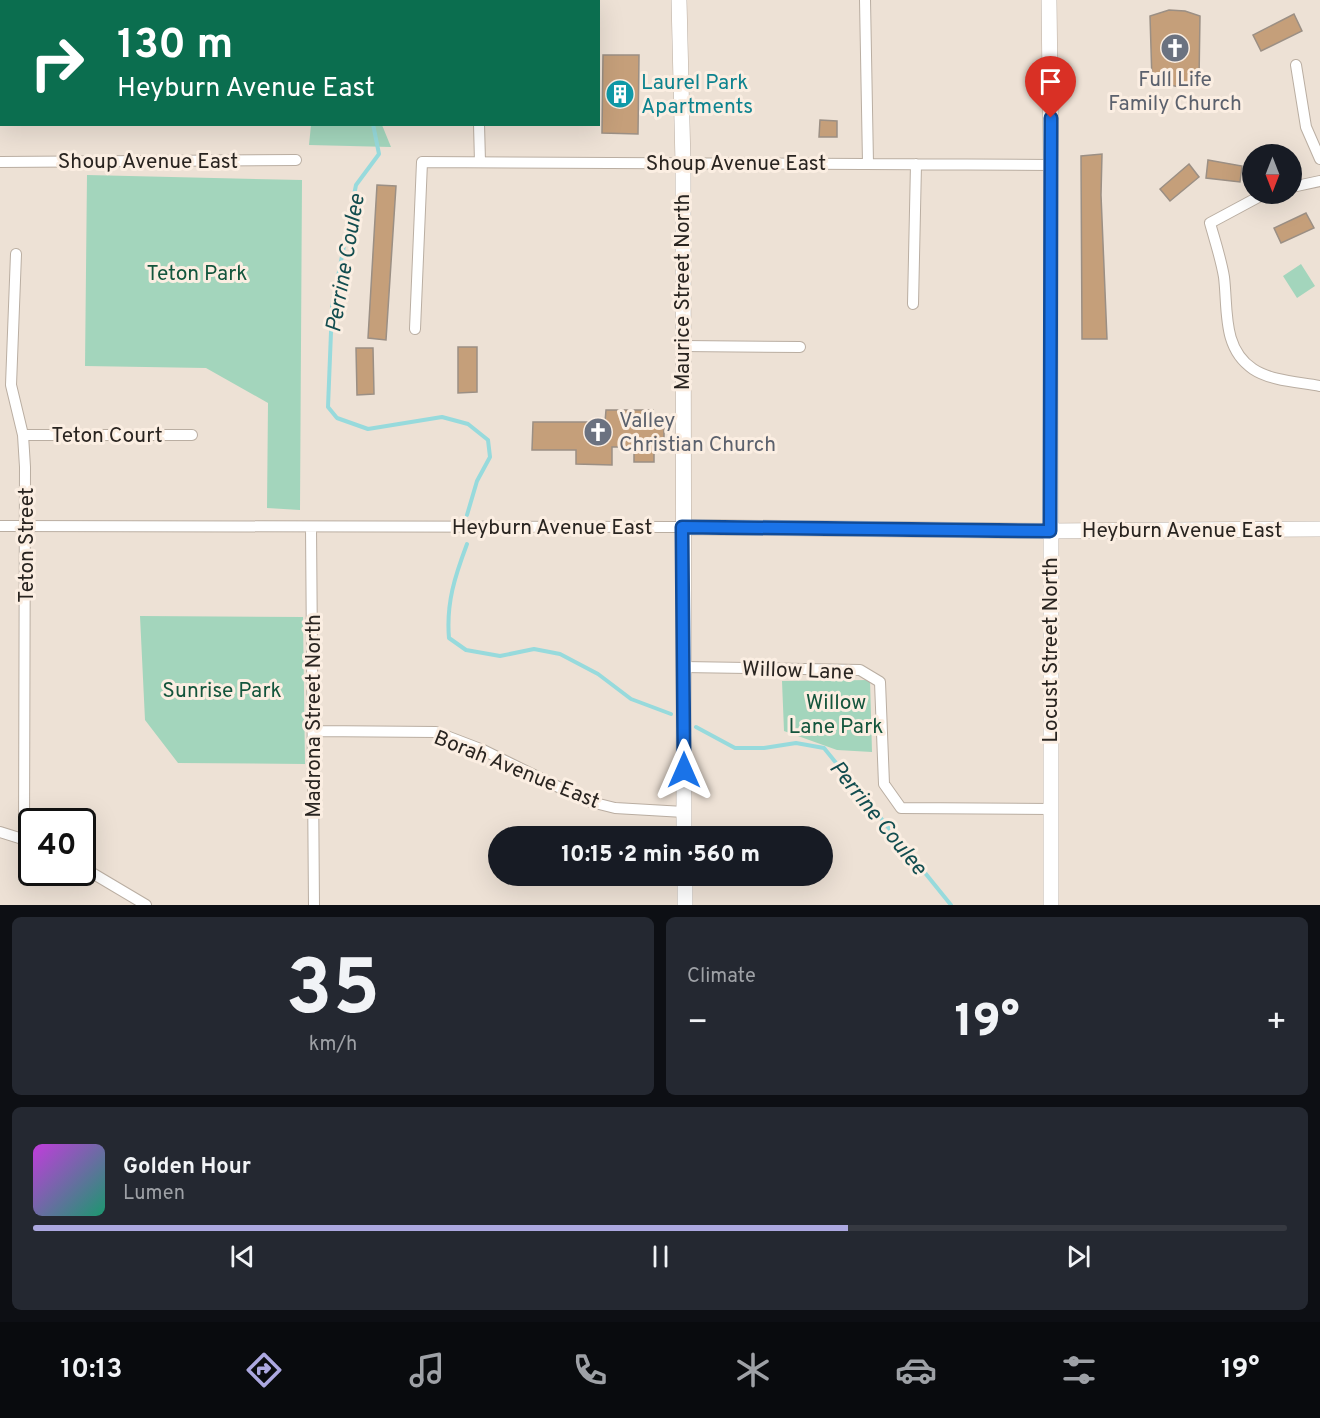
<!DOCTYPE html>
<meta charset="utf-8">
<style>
:root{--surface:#171b24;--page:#242831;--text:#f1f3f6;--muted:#9ea1a6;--line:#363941;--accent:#aca8e0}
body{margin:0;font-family:Overpass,sans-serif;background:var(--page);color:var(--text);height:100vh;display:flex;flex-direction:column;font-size:22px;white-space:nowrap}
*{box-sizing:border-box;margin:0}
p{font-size:20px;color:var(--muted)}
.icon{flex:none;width:33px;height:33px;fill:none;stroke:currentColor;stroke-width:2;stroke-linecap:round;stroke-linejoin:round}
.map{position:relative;height:905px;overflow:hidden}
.drawer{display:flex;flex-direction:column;gap:12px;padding:12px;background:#0d0f14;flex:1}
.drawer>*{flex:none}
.hud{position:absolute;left:0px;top:0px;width:600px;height:126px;box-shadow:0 6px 24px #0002;background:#0b6e4f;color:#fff;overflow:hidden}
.needle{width:39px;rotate:180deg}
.buttons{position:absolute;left:1242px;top:144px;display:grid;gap:12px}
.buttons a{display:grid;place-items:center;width:60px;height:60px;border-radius:50%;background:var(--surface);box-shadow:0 6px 24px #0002;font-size:30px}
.speed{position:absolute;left:18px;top:808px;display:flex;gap:12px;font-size:30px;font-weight:700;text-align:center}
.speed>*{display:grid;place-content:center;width:78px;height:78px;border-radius:50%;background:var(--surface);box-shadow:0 6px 24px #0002;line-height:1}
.speed .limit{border:3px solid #111;border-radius:9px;background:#fff;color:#111}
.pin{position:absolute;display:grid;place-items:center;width:51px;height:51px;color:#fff;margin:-62px -26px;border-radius:50% 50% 50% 0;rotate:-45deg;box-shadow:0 0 6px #0007}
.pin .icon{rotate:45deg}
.me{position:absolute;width:66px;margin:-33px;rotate:0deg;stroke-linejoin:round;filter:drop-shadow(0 0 4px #0008)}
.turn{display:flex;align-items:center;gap:21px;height:126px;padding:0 18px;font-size:27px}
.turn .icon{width:78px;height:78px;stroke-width:2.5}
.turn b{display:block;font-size:42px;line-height:51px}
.big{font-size:45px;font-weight:800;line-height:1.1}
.drawer .tile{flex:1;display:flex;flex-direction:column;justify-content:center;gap:9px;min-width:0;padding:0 21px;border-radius:9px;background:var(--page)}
.drawer .dial{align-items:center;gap:0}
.dial b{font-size:78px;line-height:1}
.song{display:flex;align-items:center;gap:18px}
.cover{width:72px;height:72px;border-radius:9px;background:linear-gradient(135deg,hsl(290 70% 55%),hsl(160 70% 35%))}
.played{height:6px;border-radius:3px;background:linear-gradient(90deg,var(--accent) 65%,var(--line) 65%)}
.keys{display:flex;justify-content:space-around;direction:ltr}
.heat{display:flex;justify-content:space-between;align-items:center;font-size:33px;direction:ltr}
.drawer .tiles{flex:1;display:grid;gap:12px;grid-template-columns:1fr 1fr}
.tile:last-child{grid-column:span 2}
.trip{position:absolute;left:488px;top:826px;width:345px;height:60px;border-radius:30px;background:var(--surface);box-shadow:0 6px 24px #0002;font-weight:800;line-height:60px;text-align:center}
.menu{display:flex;height:96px;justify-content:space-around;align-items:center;background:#090b0e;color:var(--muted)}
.menu .icon{width:42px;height:42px}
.menu .selected{color:var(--accent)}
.menu b{font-size:27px;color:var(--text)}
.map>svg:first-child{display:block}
.green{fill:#a3d5bc}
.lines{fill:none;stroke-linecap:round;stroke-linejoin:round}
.stream{stroke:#97dadc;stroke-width:4}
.building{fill:#c59f7a;stroke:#9b8f84;stroke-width:1.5}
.street-casing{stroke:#baaea2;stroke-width:12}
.secondary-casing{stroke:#baaea2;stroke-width:16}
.street{stroke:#fff;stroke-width:10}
.secondary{stroke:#fff;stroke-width:15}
.route-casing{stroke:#114b97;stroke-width:15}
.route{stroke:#1a73e8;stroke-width:10}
.labels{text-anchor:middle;stroke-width:6;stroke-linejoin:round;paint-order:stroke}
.worship-label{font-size:21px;fill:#5b616d;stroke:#fbeee2}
.culture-label{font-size:21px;fill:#0d838f;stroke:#fbeee2;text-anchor:start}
.street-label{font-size:21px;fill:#292420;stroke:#fbeee2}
.park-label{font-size:21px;fill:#13553c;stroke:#fbeee2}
.water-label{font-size:22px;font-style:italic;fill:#124d4f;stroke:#fbeee2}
</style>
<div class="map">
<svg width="1320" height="905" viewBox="0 0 1320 905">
<rect width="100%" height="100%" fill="#ede1d5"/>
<path class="green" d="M382,125L391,147L309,145L311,125Z
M87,175L302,180L300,510L267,508L268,403L206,368L85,366Z
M1301,264L1315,286L1297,298L1283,276Z
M140,616L303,617L305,764L178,763L145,720Z
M870,680L872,752L837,750L784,731L782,681Z"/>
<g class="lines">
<path class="stream" d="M246,0V2
M373,124L379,154L356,185L332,307L328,407L337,418L368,429L442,417L468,424L488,440L490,457L477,481L467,515
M467,544C455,576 446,603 449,638L466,650L500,656L534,649L560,654L598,674L631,699L671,714
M696,727L735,748H764L796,743L824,748L951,905"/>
</g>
<path class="building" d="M1169,10L1185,11L1200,16L1199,80L1179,87L1152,81L1150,16Z
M1294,14L1302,31L1261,51L1253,35Z
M603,55H639L638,134L602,133Z
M820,120L837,121V137H819Z
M1102,154L1101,195L1107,339H1082L1081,156Z
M1208,160L1242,166L1240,182L1206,178Z
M1189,164L1199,177L1170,201L1160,189Z
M377,185L396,186L386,340L368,338Z
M1306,213L1314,228L1281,243L1274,228Z
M458,347H477V392L458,393Z
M356,348H373L374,394L357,395Z
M606,410H653V422H664V442H654V462H634V447H612V465L576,464V450H532L533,422H605Z"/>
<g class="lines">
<g class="street-casing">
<path id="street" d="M319,0L320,2
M478,0V2
M865,0L868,163
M1296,65L1306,127L1320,159
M479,124L480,162
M0,162L296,160
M1292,187L1320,181
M1264,194L1210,223C1215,241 1221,259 1224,277C1228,310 1222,348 1253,369C1271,381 1299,382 1320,386
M16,254L11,385L23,435L25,467L24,838
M913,304L916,164
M415,329L422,162L1051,165
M682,346L800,347
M23,435H192
M0,526L682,527
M311,527L314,905
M683,667L860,670L880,682L884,784L901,808L1051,809
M313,731L436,732L483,750L587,801L615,808L684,812
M0,832L32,842
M82,867L146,905"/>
</g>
<g class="secondary-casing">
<path id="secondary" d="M679,0L683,163L684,837
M1049,0L1051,165V905
M682,527L1050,531L1320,529
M685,876V905"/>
</g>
<use href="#street" class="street"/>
<use href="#secondary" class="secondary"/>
</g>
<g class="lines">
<g class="route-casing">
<path id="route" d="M684,770L682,527L1050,531L1051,118"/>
</g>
<use href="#route" class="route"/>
</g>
<defs>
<g id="church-disc" transform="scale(1.5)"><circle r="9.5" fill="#6b7280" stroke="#fbeee2"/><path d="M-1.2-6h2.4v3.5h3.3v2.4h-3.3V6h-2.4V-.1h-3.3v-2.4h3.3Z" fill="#fff"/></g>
<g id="building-disc" transform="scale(1.5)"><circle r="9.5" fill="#0f9aa8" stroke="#fbeee2"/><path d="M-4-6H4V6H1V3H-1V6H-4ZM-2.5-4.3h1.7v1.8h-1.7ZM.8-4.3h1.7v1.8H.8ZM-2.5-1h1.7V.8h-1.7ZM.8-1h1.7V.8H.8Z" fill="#fff"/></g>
</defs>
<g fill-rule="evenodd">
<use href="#church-disc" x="1175" y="48"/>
<use href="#building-disc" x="620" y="94"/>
<use href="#church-disc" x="598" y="432"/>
</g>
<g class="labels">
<g class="worship-label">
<text x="1175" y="86">Full Life<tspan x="1175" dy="24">Family Church</tspan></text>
<text x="619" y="427" text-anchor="start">Valley<tspan x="619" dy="24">Christian Church</tspan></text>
</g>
<g class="culture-label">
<text x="641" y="89">Laurel Park<tspan x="641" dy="24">Apartments</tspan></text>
</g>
<g class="street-label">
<text x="148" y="168">Shoup Avenue East</text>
<text x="736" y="170">Shoup Avenue East</text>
<text transform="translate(682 292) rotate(-90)" y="7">Maurice Street North</text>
<text x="107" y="442">Teton Court</text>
<text x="552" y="534">Heyburn Avenue East</text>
<text x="1182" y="537">Heyburn Avenue East</text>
<text transform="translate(26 545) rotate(-90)" y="7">Teton Street</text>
<text transform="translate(1050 650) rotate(-90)" y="7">Locust Street North</text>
<text transform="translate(798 670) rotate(2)" y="7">Willow Lane</text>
<text transform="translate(313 716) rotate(-90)" y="7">Madrona Street North</text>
<text transform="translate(517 769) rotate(22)" y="7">Borah Avenue East</text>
</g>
<g class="park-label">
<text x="197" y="280">Teton Park</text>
<text x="222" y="697">Sunrise Park</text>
<text x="836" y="709">Willow<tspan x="836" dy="24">Lane Park</tspan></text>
</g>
<g class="water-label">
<text transform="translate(344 263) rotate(-80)" y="8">Perrine Coulee</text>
<text transform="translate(879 817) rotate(51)" y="8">Perrine Coulee</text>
</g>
</g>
</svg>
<div class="buttons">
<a><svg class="needle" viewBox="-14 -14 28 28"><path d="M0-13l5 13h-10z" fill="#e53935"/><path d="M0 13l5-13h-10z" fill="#9ea1a6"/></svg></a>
</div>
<div class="speed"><div class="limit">40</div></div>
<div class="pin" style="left:1051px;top:118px;background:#d93025"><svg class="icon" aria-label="arrive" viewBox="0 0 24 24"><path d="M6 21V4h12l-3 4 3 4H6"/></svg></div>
<svg class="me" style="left:684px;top:770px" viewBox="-20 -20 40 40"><path d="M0-17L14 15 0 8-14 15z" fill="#1a73e8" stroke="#fff" stroke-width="4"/></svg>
<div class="trip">10:15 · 2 min · 560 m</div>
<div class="hud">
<div class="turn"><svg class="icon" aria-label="right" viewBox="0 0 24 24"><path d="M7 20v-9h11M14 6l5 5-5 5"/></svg><div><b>130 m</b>Heyburn Avenue East</div></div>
</div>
</div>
<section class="drawer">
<div class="tiles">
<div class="tile dial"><b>35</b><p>km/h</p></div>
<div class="tile"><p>Climate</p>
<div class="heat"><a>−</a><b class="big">19°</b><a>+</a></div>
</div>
<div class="tile">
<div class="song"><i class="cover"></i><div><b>Golden Hour</b><p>Lumen</p></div></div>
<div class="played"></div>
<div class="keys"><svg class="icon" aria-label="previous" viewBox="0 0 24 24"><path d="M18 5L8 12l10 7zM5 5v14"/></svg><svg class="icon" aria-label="pause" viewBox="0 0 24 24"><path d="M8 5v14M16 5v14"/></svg><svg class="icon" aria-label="next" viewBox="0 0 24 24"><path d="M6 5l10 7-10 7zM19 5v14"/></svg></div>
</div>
</div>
</section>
<nav class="menu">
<b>10:13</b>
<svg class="icon selected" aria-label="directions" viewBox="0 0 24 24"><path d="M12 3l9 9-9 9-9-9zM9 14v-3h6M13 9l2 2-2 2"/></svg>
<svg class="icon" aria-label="music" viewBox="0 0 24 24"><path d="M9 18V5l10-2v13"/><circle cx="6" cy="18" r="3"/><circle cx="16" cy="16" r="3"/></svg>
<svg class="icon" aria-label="phone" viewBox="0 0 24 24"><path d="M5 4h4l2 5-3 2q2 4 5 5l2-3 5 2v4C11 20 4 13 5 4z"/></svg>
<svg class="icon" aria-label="climate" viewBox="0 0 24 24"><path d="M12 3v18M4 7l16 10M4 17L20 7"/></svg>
<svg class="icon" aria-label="car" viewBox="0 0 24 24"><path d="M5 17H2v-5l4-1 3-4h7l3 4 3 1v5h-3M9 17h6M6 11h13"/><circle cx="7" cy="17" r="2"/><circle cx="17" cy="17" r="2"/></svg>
<svg class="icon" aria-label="filters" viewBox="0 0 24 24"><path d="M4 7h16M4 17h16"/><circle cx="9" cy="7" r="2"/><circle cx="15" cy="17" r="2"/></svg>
<b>19°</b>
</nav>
